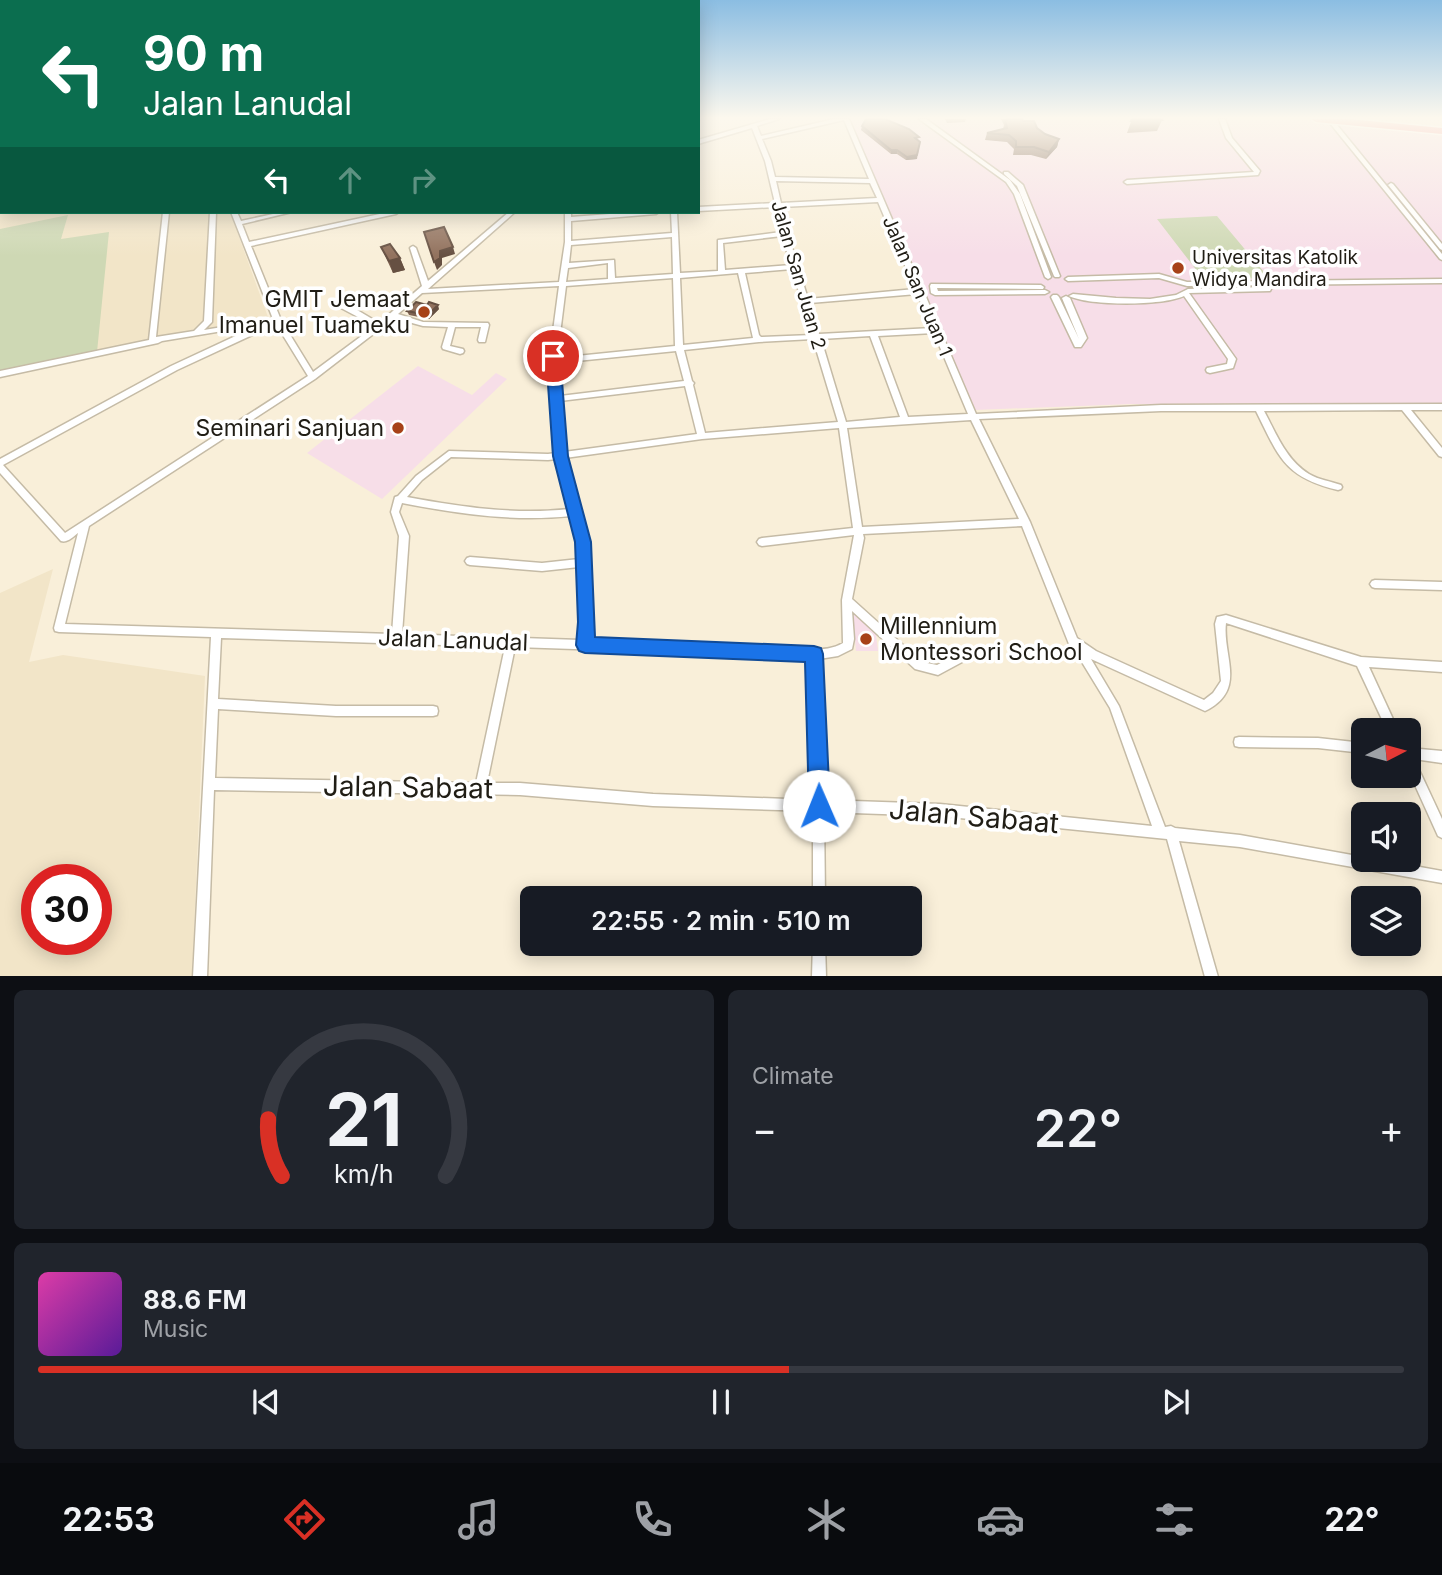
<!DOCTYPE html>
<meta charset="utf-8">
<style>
:root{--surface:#171b24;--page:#20242c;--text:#f1f3f6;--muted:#9ea1a6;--line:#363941;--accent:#d93025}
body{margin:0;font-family:Inter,sans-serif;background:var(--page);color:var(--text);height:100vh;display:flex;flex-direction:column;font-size:26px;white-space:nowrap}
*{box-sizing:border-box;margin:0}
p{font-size:23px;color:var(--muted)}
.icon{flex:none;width:38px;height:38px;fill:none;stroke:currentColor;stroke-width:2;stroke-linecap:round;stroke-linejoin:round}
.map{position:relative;height:976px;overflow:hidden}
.drawer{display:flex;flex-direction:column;gap:14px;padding:14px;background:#0d0f14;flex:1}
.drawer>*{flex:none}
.hud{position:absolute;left:0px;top:0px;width:700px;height:214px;box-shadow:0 4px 18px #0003;background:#0b6e4f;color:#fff;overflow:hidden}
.needle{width:46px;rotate:84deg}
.controls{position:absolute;left:1351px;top:718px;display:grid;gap:14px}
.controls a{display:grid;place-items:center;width:70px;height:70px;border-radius:10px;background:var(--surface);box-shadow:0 4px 18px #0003;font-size:35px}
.speed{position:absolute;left:21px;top:864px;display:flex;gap:14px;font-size:35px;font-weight:700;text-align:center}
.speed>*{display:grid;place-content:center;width:91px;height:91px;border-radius:50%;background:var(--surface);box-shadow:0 4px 18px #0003;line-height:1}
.speed .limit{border:10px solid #d22;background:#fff;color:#111}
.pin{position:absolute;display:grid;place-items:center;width:60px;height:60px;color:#fff;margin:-30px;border:4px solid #fff;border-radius:50%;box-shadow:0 2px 7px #0007}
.me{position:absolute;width:77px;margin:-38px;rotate:359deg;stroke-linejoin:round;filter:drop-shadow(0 0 5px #0008)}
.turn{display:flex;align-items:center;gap:24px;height:147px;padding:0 28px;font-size:32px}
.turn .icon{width:91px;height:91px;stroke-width:2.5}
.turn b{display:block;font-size:49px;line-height:60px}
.lanes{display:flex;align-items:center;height:66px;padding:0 28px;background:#0003;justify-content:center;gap:35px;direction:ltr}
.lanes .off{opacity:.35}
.big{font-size:52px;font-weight:600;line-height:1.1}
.drawer .tile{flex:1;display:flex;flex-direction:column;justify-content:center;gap:10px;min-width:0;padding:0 24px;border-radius:10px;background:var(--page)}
.drawer .dial{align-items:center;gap:0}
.dial svg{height:182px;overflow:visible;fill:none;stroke:var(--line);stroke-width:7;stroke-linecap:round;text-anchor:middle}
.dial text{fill:var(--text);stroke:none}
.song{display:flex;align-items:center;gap:21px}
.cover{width:84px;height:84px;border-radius:10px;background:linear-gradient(135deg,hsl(320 70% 55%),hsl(270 70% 35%))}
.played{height:7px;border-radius:4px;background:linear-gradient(90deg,var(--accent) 55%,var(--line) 55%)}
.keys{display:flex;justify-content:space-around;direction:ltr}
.heat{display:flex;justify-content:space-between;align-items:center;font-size:38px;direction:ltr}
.drawer .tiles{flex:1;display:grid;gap:14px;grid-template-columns:1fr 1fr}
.tile:last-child{grid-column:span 2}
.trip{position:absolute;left:520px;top:886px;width:402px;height:70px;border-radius:10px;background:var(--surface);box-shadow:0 4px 18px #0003;font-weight:600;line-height:70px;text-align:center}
.tabs{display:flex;height:112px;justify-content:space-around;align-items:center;background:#090b0e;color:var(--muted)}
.tabs .icon{width:49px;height:49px}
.tabs .active{color:var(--accent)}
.tabs b{font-size:32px;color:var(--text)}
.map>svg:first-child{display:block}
.built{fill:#f2e5c8;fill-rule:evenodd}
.education{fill:#f7dee8}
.green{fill:#ced8b4}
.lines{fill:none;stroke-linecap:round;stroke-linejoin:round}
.street-casing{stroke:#c5bba6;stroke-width:3}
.highway-casing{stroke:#fff;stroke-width:3}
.street{fill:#fff;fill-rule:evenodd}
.highway{fill:#f98a8f;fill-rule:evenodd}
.wall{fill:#7e6251}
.shaded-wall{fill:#665042}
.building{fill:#92725e;stroke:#665042;stroke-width:2}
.route{fill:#1a73e8;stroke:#114b97;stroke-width:2}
.poi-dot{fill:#a74218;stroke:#fff;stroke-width:2.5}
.labels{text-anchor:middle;stroke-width:7;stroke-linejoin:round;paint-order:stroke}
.far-poi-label{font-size:19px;fill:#201d15;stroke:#fff;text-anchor:start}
.far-street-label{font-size:19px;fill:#201d15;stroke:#fff}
.poi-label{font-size:23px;fill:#201d15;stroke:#fff;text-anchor:end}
.street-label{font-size:23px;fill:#201d15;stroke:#fff}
.near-street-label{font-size:28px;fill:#201d15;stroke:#fff}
</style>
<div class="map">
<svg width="1442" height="977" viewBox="0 0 1442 977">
<rect width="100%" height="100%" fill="#f9efd9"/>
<path class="built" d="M0,119L2,212H230L268,317L267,320L0,373Z
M53,569L29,662L63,655L205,676L192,976H0V593ZM37,880H96V940H37Z"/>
<path class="education" d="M848,119H1288L1442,133V403L1132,404L975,410Z
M418,366L472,395L496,373L507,379L382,499L307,453Z
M853,613L860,614L875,627L878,651H856Z"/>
<path class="green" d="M68,215L61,239L109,232L97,352L0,371V229Z
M1217,216L1269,278L1204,280L1157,219Z"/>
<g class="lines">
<g class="street-casing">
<path id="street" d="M770,119H779L757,126L761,136L834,119H849L922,289L925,291L924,292L939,328L942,330L941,332L976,414L1161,405L1442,404V410H1411L1442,448V457L1439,456L1402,410L1264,411C1276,433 1286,460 1309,474C1319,480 1330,481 1341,485L1342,487L1341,489L1338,490C1284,477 1279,457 1256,411H1161L979,419L1030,522L1077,638L1096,651L1204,700L1213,693L1221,681L1215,624L1217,617L1226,615L1361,657L1442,662V672L1369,667L1398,730H1387L1357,666L1226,623C1222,656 1248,690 1205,711L1091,659L1119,706L1165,827L1171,826L1175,828L1240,835L1363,857V859H1376L1442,871V883L1240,847L1179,841L1218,977H1205L1167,839L940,816L824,812L825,898H813V811L653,806L520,795L214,790L207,977H193L211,637L59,632L55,631L54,628L78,533C73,537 67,543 61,541L0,473V459L171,366L259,325L162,341L158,343L0,377V371L149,340L163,212H169L156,337L194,331L204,321L210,212H216L212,322L204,330L265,320L268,321L273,319L231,212H237L241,221L282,212H292L242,224L249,242L389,212H399L396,214L251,246L281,320L313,372L375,326L341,308V304H347L379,323L422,286L410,248L411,247L413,246L416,248L428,281L509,212H515L428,289L559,282L565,242V212H571V217L636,212H659L656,214L571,221V241L672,233L671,212H677L680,273L718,271V240L781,232L776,207L698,211V207L775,203L765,161L752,128L698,144V140ZM844,120L869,179L775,177L771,161L762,139ZM776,181L870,183L877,198L781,203ZM878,202L915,289L808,299L788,234L782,207ZM782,236L791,265L725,270L723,243ZM672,237L673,274L615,278L614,260L569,263L571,245ZM608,263V279L566,282L568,268ZM792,269L812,335L761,337L759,335L745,273ZM738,273L753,338L683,345L680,278ZM673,278L675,346L557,358L566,286ZM559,286L549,361L552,397L550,399L552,401L556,453L548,454L449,451L416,476L398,496L395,497L391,512L399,536L392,634L65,624L89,526L315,379L394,318L423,326L448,327L442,347L443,349L460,354L463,353L464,351L463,349L450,346L455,327H481L478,340L479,342H485L489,325L488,323L423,322L398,314L422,293ZM917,294L932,328L819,334L810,303ZM276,324L308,376L65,533L3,465L177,370ZM934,333L968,414L908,417L878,336ZM870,336L900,417L846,422L821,339ZM813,339L838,422L705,433L693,385L694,383L692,381L684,350L759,342ZM676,351L684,381L560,396L557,363ZM685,386L697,434L564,452L560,401ZM971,420L1019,519L862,527L847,428ZM839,428L853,528L762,538L759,539L757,542L759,545L762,546L854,535L842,600L843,643C833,649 823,649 812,650C782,652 751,646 721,644C677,642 634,642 590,640L592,622L588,543L565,458L702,439ZM451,457L548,460L557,459L569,509C515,515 461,507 407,497L422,480ZM402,503C459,514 514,522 571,516L578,543L579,559L542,563L470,557L467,558L465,561L467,564L470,565L542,571L579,567L582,622L580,640L402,634L409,536L399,512ZM1022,526L1069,644L1077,649V654L1110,708L1152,826L940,804L824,800V751L819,659L838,656L852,649L854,639L852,611L915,669L938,675L964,661L965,658L964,655L960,653L937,665L922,662L852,599L864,538L863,534ZM221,638L505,647L476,783L215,778L218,709L336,716H433L437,715L438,711L437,707L433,706H336L218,699ZM515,647L723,654L770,659L809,660L813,800L653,794L520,783H487Z
M919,119H926L1010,180L1020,194L1051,277L1050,278L1048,279L1045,277L1014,194L1006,182Z
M1219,119H1225L1232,138L1260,171L1258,175L1127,184L1124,182L1127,180L1254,172L1226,138Z
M1329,120H1333L1442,254V260L1440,259L1329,122Z
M1004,172H1008L1023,185L1060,276L1059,277H1055L1054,276L1017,186L1004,174Z
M1391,183L1393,184L1442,244V250L1440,249L1389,186L1388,185Z
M1159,274L1187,282L1442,279V283L1187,286L1159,278L1068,281L1065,279L1068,277Z
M931,284L1041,285L1044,287L1043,289L937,288L938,291L1045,290L1049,292L1045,294L935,295L931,293L930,286Z
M1268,287L1271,289L1270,291L1189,293L1236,359L1233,368L1210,373L1207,372L1206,370L1207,368L1227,364L1228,359L1184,296C1162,306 1090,306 1069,296L1073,294L1116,298L1150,299L1176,295L1188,289Z
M1053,295H1057L1059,297L1079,339L1062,298L1066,296L1070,298L1087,338L1081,347H1075L1074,345L1051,297Z
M1375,580L1442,582V590L1375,588L1372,587L1370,584L1372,581Z
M1239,737L1318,738L1363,743V753L1318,748L1239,747L1235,746L1234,742L1235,738Z
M1409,748L1442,751V763L1414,759L1442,819V838L1438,836L1409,772Z
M813,943H825L826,977H812Z"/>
</g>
<g class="highway-casing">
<path id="highway" d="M1311,119H1349L1442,128V134L1316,122Z"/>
</g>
<use href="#street" class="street"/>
<use href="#highway" class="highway"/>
</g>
<path class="wall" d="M945,119H966L965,122L947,123Z
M1001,119H1022L1045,134L1059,139L1057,147L1046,159L1031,155H1013L1014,149L1007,142L985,140L987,133L1003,129L1004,125Z
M1132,119L1162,120L1157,131L1127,133Z
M862,126L918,141L920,142L917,159L906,160L897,154H891L861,130Z
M381,247L400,258L405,270L393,273Z
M439,309L429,319L409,315L407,311Z"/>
<path class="shaded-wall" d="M1059,139L1057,147L1046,159L1049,152Z
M891,150H897V154H891Z
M917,155V159L906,160L907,157Z
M44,212H57L46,214Z
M453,247L455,254L442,258V265L437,270L434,262L440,251Z
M400,258L405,270L393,273L389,261Z
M438,305L439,309L429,319L428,315Z"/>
<path class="building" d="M866,119H885L909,129L919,137L915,138L920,142L917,155L907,157L897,150H891L862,126Z
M1007,119H1022L1023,121H1034L1037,128L1045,134L1059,139L1049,152L1034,147H1016V141L1009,135L987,133L1007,128L1005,120H1007Z
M1132,119H1161L1162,120L1131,121Z
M444,227L453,247L440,251V258L434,262L424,232Z
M390,244L400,258L389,261L381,247Z
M416,302L427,305L429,302L438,305L428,315L407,311Z"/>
<linearGradient id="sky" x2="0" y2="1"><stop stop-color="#8bbde2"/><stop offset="0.46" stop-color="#fcf8ee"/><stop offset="1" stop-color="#fcf8ee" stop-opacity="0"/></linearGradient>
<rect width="1442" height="256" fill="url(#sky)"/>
<path class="route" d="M553,351L560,356L568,456L591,542L595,637L814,646L821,648L823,654L830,806L827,813L819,816L812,813L809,806L805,662L585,653L579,651L576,645L578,622L575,542L553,456L546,356Z"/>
<g class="poi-dot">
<circle cx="1178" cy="268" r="7"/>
<circle cx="424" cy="312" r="7"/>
<circle cx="398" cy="428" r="7"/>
<circle cx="866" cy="639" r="7"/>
</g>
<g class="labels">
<g class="far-poi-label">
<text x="1192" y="264">Universitas Katolik<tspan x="1192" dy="22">Widya Mandira</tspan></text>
</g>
<g class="far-street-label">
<text transform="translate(799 275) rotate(74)" y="7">Jalan San Juan 2</text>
<text transform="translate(918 286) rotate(67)" y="7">Jalan San Juan 1</text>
</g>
<g class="poi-label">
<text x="410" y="307">GMIT Jemaat<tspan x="410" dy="26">Imanuel Tuameku</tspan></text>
<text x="384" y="436">Seminari Sanjuan</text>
<text x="880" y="634" text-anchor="start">Millennium<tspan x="880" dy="26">Montessori School</tspan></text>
</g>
<g class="street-label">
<text transform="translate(453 640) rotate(2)" y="8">Jalan Lanudal</text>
</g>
<g class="near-street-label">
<text transform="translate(408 787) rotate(1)" y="10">Jalan Sabaat</text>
<text transform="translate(974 816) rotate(5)" y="10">Jalan Sabaat</text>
</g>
</g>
</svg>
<div class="controls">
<a><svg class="needle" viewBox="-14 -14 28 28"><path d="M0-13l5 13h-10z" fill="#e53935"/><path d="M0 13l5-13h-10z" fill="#9ea1a6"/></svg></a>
<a><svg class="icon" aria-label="sound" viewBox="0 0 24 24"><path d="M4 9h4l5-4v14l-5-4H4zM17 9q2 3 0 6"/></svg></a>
<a><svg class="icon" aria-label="layers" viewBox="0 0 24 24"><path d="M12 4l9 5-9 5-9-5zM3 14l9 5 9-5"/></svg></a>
</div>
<div class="speed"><div class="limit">30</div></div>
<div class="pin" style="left:553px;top:356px;background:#d93025"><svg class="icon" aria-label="arrive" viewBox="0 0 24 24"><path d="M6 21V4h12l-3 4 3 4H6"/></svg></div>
<svg class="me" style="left:819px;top:806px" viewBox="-20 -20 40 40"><circle r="19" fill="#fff"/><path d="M0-13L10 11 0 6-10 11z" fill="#1a73e8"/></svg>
<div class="trip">22:55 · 2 min · 510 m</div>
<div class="hud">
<div class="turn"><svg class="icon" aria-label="left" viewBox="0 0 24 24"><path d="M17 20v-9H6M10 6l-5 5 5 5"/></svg><div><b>90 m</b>Jalan Lanudal</div></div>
<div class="lanes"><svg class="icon" aria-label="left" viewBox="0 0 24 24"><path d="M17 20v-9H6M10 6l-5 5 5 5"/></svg><svg class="icon off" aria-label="ahead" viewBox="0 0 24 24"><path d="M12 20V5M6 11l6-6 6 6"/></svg><svg class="icon off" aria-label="right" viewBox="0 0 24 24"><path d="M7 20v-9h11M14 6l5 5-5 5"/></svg></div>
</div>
</div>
<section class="drawer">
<div class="tiles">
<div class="tile dial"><svg viewBox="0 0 100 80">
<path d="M14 69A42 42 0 1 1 86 69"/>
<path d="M14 69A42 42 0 0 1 8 44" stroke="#d93025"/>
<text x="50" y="56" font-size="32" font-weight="700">21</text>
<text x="50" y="72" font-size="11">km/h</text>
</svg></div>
<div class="tile"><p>Climate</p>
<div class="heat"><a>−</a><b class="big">22°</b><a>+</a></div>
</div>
<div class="tile">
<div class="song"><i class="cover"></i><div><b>88.6 FM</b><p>Music</p></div></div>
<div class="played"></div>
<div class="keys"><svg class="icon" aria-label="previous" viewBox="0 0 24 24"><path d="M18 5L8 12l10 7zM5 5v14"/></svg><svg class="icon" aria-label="pause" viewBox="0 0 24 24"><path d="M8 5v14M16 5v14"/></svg><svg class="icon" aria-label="next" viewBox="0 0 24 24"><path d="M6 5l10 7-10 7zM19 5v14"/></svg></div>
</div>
</div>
</section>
<nav class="tabs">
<b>22:53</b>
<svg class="icon active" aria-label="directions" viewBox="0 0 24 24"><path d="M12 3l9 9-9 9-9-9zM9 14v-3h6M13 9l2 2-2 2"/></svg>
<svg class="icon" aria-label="music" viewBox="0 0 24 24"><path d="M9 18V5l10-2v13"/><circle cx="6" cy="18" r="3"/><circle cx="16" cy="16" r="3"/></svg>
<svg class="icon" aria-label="phone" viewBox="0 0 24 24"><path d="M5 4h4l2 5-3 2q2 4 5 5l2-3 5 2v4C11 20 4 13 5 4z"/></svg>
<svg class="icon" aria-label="climate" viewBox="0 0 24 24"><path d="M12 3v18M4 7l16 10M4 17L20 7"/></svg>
<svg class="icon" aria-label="car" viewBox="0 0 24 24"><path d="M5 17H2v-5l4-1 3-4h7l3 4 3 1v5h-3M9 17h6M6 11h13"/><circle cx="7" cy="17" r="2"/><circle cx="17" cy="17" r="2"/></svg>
<svg class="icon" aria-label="filters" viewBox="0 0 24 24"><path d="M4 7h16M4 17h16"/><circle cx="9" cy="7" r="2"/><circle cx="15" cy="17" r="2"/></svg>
<b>22°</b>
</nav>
